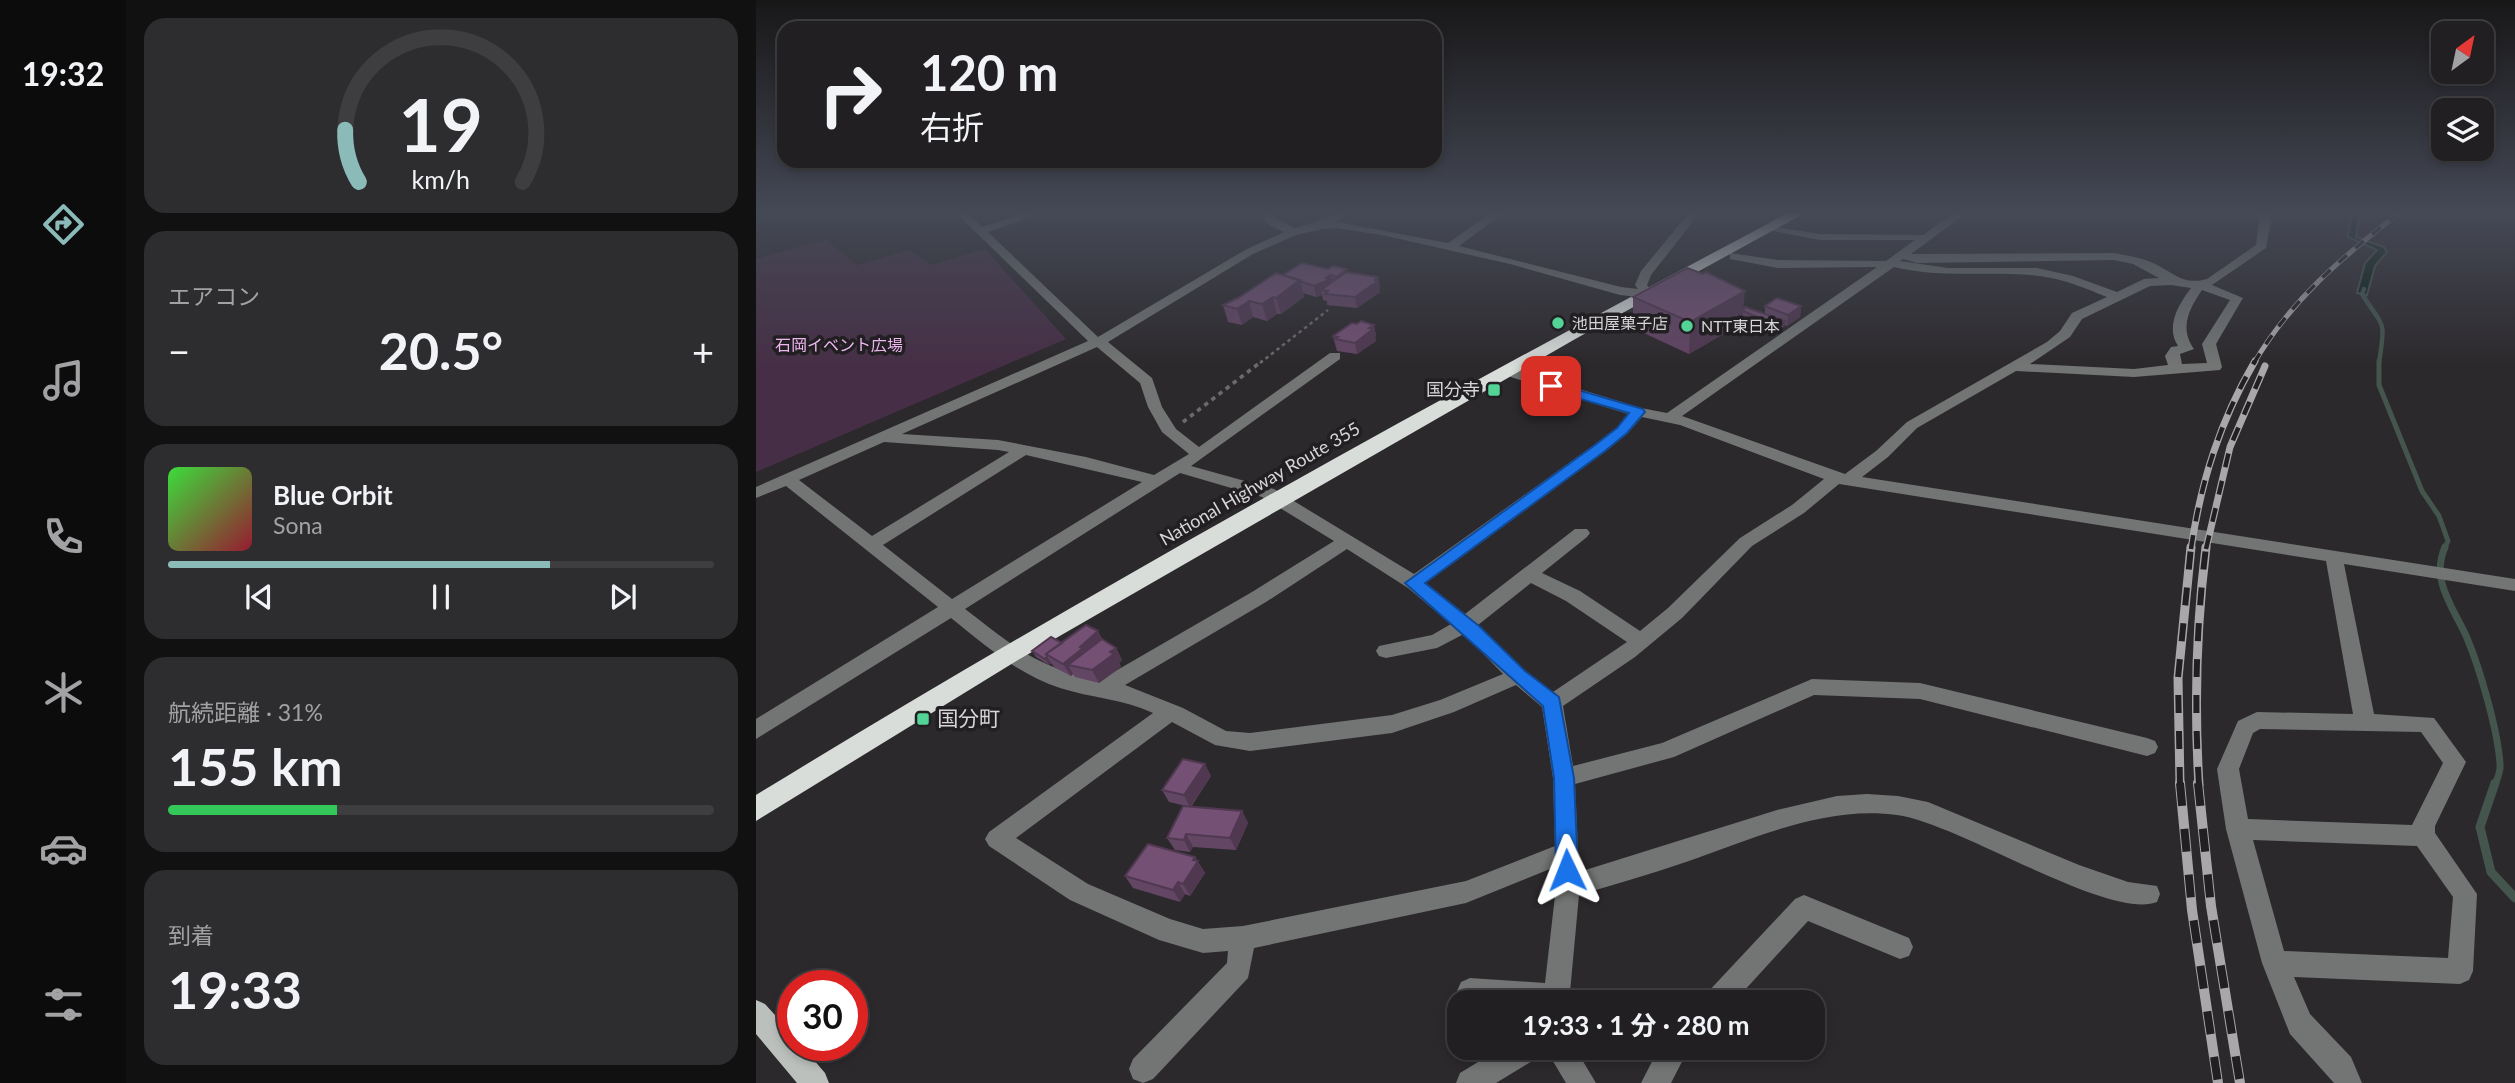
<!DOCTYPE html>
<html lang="ja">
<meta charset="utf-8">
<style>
:root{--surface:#211f21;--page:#2d2c2e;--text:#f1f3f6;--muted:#a2a2a5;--line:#3e3d3f;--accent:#8bbbb9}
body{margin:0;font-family:Lato,"Noto Sans JP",sans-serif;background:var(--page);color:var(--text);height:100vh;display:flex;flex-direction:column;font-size:26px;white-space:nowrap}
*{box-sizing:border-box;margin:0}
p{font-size:23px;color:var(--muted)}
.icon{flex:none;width:38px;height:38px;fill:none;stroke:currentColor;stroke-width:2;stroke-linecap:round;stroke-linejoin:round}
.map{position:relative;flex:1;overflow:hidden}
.side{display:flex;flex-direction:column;gap:18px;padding:18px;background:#121112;width:630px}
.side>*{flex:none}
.hud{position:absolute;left:21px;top:21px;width:665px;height:147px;border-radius:21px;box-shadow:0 4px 10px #0003,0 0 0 2px var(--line);background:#211f21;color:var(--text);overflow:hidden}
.needle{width:46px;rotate:33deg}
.tools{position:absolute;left:1675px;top:21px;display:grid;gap:14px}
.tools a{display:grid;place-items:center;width:63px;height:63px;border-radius:14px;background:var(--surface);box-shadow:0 4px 10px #0003,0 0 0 2px var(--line);font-size:35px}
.speed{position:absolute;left:21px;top:970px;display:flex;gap:14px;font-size:35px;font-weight:700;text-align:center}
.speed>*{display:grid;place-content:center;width:91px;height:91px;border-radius:50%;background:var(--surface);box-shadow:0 4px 10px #0003,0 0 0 2px var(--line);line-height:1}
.speed .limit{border:10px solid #d22;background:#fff;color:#111}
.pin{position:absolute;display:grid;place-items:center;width:60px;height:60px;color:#fff;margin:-30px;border-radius:14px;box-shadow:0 4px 10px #0006}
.me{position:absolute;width:77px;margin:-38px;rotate:358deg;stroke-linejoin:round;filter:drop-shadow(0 0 5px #0008)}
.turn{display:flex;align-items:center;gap:24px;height:147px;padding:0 28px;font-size:32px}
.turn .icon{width:91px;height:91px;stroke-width:2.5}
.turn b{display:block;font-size:49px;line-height:60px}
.big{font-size:52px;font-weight:700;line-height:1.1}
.side .card{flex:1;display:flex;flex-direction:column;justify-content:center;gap:10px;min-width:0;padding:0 24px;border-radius:21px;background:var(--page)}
.side .dial{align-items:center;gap:0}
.dial svg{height:182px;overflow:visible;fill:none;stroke:var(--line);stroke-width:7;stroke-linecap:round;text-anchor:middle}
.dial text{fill:var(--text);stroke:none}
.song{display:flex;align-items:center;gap:21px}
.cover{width:84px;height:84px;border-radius:10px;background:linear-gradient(135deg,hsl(120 70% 55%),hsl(350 70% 35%))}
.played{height:7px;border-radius:4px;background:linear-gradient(90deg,var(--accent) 70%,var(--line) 70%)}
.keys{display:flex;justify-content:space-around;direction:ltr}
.heat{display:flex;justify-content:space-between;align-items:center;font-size:38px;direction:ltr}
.charge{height:10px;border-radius:5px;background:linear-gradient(90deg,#34c759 31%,var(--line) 0)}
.trip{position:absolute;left:691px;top:990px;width:378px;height:70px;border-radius:21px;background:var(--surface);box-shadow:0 4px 10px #0003,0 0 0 2px var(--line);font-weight:700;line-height:70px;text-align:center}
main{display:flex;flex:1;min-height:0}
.tab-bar{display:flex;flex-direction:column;width:126px;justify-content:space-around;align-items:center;background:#0d0c0d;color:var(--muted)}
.tab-bar .icon{width:49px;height:49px}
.tab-bar .current{color:var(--accent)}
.tab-bar b{font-size:32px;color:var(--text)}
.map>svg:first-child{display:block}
.green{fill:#462f46}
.water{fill:#041e11;stroke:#43554c;stroke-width:2}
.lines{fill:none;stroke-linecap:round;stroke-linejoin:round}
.stream-far3{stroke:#43554c;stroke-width:4.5}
.stream-far2{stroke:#43554c;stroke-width:5}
.stream-far1{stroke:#43554c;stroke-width:7}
.stream{stroke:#43554c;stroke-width:9}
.path-far1{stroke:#6c696c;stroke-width:2.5;stroke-dasharray:3.5 3.5;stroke-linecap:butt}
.path{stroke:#6c696c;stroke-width:3.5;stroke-dasharray:4.5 4.5;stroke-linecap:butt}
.minor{fill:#727573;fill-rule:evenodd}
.major{fill:#bbc0bd;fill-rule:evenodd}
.highway{fill:#d8ddda;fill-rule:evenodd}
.rail-far3-casing{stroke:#a9a7a9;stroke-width:5}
.rail-far2-casing{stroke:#a9a7a9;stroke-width:7}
.rail-far1-casing{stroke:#a9a7a9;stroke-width:9}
.rail-casing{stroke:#a9a7a9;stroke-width:10}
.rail-far3{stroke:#221f22;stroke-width:3.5;stroke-dasharray:11;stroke-linecap:butt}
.rail-far2{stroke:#221f22;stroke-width:4.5;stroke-dasharray:14;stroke-linecap:butt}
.rail-far1{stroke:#221f22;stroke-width:6;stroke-dasharray:18;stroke-linecap:butt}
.rail{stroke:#221f22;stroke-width:8;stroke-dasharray:23;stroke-linecap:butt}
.wall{fill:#634564}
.shaded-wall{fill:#503851}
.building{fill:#735074;stroke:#503851;stroke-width:2}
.route{fill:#1a73e8;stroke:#114b97;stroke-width:2}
.poi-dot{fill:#53d396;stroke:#221f22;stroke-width:2.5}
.labels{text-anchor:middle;stroke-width:7;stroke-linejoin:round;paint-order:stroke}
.far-poi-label{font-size:16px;fill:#d7d5d7;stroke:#221f22;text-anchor:start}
.far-park-label{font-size:16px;fill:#eeb5f0;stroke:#221f22}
.poi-label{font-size:18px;fill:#d7d5d7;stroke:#221f22;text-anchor:end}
.street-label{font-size:18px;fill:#d7d5d7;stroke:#221f22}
.near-poi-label{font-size:21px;fill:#d7d5d7;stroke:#221f22;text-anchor:start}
</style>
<main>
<nav class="tab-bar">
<b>19:32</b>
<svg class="icon current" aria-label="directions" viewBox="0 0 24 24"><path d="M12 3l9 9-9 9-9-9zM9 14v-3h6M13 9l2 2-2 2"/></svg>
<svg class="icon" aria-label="music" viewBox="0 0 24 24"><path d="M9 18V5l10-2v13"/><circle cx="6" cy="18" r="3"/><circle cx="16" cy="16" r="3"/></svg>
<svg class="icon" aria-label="phone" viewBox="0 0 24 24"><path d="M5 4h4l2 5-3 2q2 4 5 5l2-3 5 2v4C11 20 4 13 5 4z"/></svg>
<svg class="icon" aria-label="climate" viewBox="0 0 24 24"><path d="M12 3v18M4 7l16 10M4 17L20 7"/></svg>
<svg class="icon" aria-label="car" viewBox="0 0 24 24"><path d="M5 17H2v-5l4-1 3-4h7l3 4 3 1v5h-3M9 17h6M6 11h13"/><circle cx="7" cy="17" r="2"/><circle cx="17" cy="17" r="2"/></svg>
<svg class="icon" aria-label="filters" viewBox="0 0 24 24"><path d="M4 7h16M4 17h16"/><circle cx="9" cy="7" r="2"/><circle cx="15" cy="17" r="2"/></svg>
</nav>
<section class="side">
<div class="card dial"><svg viewBox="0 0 100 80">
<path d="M14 69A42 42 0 1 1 86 69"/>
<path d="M14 69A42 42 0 0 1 8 46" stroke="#8bbbb9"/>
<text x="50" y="56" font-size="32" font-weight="700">19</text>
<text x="50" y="72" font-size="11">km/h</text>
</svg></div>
<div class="card"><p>エアコン</p>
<div class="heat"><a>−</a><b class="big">20.5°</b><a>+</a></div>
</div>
<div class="card">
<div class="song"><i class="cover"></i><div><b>Blue Orbit</b><p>Sona</p></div></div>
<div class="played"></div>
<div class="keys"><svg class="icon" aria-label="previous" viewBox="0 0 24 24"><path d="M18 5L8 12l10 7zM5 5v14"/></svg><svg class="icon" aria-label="pause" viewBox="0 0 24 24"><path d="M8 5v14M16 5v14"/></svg><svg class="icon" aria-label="next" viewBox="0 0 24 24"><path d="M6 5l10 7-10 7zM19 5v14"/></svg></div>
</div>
<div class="card"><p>航続距離 · 31%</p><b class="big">155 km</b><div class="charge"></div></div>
<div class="card"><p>到着</p><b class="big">19:33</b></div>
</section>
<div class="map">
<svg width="1759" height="1083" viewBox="0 0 1759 1083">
<rect width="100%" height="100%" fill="#2c292c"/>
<path class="green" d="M70,240L101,265L153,250L175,265L229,249L310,339L0,472V259Z"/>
<path class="water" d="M1595,214H1604L1600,237L1628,247L1631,252L1619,266L1611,295L1601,293L1609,263L1621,250L1592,237Z"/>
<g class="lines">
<path class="stream-far3" d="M1608,289L1606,294C1628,329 1630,318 1623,363"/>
<path class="stream-far2" d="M1623,361V385L1666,491L1683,516L1692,541L1688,549"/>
<path class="stream-far1" d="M1689,547C1674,581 1698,608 1711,638C1724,669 1742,731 1744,764C1745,771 1741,779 1739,785"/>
<path class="stream" d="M1739,783L1724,827L1735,872L1759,898"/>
<path class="path-far1" d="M504,363L572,310"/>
<path class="path" d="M427,422L506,361"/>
<path class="minor" d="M201,214H213L226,227L265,214H283L232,232L342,337L489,250L528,232L515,226L503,214H515L538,228C557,225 573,214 592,214L581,222L692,243L733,214H746L703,246L865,287L882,289L879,285L885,271L932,214H943L895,275L891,285L898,294L892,298L864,295L754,264L626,235L580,228L567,229L540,235L497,254L352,342L396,378L406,407L420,429L443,447L574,353H584V359L435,466L518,489L658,574L838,445L861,428L872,414L745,374V368H755L885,408L911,413L1121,267L1022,268L974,259V253L1022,260L1130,261L1159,240H1064L1012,230V226L1064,234L1167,235L1196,214H1209L1155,254L1358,253C1373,256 1389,258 1403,266C1420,275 1428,285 1451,279L1500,245L1503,220L1501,214H1512L1515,220L1510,248L1456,285L1487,298L1460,344L1466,367L1464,370L1378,377L1260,371L1161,428L1132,457L1106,477L1759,579V591L1588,564L1618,714L1678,718L1710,762L1679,826V833L1721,894L1717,971L1713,980L1704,984L1538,977L1554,1014L1595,1057L1606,1083H1578L1534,1034L1506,963L1470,829L1461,769L1482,721L1501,712L1597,714L1570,561L1083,484L1048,513L996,546L926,618L879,657L807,706L817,766L906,743L1056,679L1164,683L1391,738L1399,741L1402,747L1399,753L1391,756L1164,699L1058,695L918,757L819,784L823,872L1021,810L1081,796L1111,794L1142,796L1172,802L1323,865L1372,882L1401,886L1404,894L1401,902C1353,921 1202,823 1141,815C1069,805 997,839 930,862C895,874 859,884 823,895L813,1003H710L705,1000L701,991L705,982L714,978L789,983L800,887L799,867L710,903L498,948L492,978L397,1079L387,1083L377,1079L373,1069L377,1059L471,963L472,951L447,953L403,940L314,900L233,846L229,839L233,832L397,713C367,699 335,698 304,688C261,674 229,645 195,618L0,739V719L182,607L30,486L0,498V487L332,341ZM1147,259L1161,263L1358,260L1377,264L1403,278L1388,279L1361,292L1317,276L1281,268H1192L1144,261ZM1138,267C1187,279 1235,270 1284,276C1307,279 1329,288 1351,297L1316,313L1304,331L1291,342L1151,422L1120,451L1089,474L926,416ZM1415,285L1435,288C1423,304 1409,326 1422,346L1415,347L1409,356L1412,365L1378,369L1274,364L1314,337L1326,319L1394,286ZM1446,290L1474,300L1446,344L1451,363L1426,364L1424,354L1438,349C1423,328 1433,309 1446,290ZM341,347L384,383L392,407L406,432L433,454L398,475L330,457L242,440L146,434ZM886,417L924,425L1068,479L1036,505L984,538L912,608L884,631L824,591L786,573L831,537L834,533L831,529H819L709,614L670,583L850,451L871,434ZM128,442L242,450L253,452L116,536L43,480ZM270,455L386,482L196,599L127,545ZM424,473L506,497L578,541L496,592L344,680C281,668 259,647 209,609ZM591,549L652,588L695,624L676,635L623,646L620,651L623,656L630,658L681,648L708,634L747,674L684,700L636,715L494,733L470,731L427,708L369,685L510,602ZM775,583L810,601L871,642L797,692L769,671L722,625ZM760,685L786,707L797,778L799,846L710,881L487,926L447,929L414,919L332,884L260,838L416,722L459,745L494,751L636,733L698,712ZM1504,729L1665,732L1687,763L1656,825L1492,819L1483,769L1497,733ZM1497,840L1661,846L1697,897L1692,958L1528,951Z
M1048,895L1153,938L1157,947L1153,956L1144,959L1052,921L977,1003H946L950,994L1039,899Z
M745,1048H785L781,1058L740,1083H700L704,1073Z
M789,1048H819L840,1083H810Z
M903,1048H933L915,1083H885Z"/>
<path class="major" d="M0,1000L9,1004L37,1035V1045H45L69,1073L73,1083H41L0,1034Z"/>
<path class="highway" d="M1030,214H1047L821,338L262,660L0,821V795C336,589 682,399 1030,214Z"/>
<g class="rail-far3-casing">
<path id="rail-far3" d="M1498,363C1535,300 1585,258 1642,214"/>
</g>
<g class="rail-far2-casing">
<path id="rail-far2" d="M1435,549C1445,481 1464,421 1499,361
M1450,549L1474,447L1509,366"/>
</g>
<g class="rail-far1-casing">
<path id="rail-far1" d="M1424,785L1422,678L1435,547
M1443,785C1438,704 1440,628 1450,547"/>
</g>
<g class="rail-casing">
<path id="rail" d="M1424,783L1436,910L1462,1083
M1442,783L1455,906L1484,1083"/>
</g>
<use href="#rail-far3" class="rail-far3"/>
<use href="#rail-far2" class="rail-far2"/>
<use href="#rail-far1" class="rail-far1"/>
<use href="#rail" class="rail"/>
</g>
<path class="wall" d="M592,273L622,277L624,288L623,289L624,292L601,308L571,305V301L567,300L566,295L560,297L547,293L548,297L525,314H521L511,321L497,317L486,325L472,322L467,305L527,275Z
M877,297L988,309L1009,314V306H1045L1044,317L1031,326L1029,325L1021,331L987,316L986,323L933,354L877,328Z
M601,324L618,325L620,336L619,337L620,341L601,354L581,351L577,336Z
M342,631L346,639L360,648L366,660L363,663L365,667L343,683L319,677L317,674L315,676L298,667L295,663L293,665L280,657L276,651Z
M455,776L435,807L486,811L492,823L480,850L437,847L434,852L419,850L411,838L430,806L413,802L406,790Z
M439,857L449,873L434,896L429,894L424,902L377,888L369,876Z"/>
<path class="shaded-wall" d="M574,275L577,290H565L566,295L560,297L558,286Z
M622,277L624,288L623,289L624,292L601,308L599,297Z
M544,280L548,297L525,314L520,298Z
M989,291L986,323L933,354L934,322Z
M517,297L521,314L511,321L506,304Z
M493,301L497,317L486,325L481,309Z
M1045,306L1044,317L1031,326L1032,315Z
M1029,321V326L1021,331L1022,326Z
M618,325L620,336L619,337L620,341L601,354L599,343Z
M342,631L348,644L312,665L317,674L315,676L307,664Z
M360,648L366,660L363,663L365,667L343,683L336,670L354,652Z
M291,657L295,663L293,665L289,659Z
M449,764L455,776L434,807L428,795Z
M486,811L492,823L480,850L474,838Z
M430,834L437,847L434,852L428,840Z
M439,857L449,873L434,896L427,884Z
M422,882L429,894L424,902L417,890Z"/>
<path class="building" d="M546,263L572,269L577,266L591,269L581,277L574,275L570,278L575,279L558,286L527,275Z
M931,268L947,274L950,272L989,291L934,322L877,297Z
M590,272L622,277L619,280L622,281L599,297L569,294L572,291L565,290Z
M520,273L544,280L520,298L517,297L506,304L493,301L481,309L467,305L482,298Z
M1021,298L1045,306L1032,315L1009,306Z
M989,307L1029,321L1022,326L987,311Z
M605,321L618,325L613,328L617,329L599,343L579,339L582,337L577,336L596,323L601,324Z
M330,625L342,631L324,647L327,648L307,664L290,654Z
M295,637L306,643L290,654L291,657L289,659L276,651Z
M346,639L360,648L354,652L358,654L336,670L312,665Z
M427,759L449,764L428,795L406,790Z
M427,806L486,811L474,838L430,834L428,840L411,838Z
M392,844L439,857L437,860L442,861L427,884L422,882L417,890L369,876Z"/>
<linearGradient id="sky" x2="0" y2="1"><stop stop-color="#181718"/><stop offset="0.58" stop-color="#454956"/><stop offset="1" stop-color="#454956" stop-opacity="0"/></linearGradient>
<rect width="1759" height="366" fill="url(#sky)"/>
<path class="route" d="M795,382L887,409L889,412L871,433L849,451L669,583L723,626L769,671L803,697L818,778L822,870L818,877L811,880L803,877L800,870L798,778L787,706L649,583L839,445L861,428L873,413L790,389L788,386Z"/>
<g class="poi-dot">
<circle cx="802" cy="323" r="7"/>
<circle cx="931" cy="326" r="7"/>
<rect x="731" y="383" width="14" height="14" rx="3.5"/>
<rect x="160" y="712" width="14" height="14" rx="3.5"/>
</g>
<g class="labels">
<g class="far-poi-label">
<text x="816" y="329">池田屋菓子店</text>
<text x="945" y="332">NTT東日本</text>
</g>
<g class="far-park-label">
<text x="83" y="351">石岡イベント広場</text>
</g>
<g class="poi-label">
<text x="724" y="396">国分寺</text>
</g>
<g class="street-label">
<text transform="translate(504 484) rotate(-30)" y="6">National Highway Route 355</text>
</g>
<g class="near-poi-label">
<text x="181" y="726">国分町</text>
</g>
</g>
</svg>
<div class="tools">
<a><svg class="needle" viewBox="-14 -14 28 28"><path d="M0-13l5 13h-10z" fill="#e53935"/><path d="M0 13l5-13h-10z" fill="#a2a2a5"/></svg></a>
<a><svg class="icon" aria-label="layers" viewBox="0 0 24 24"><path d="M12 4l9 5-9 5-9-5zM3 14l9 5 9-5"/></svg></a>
</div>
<div class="speed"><div class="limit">30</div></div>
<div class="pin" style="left:795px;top:386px;background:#d93025"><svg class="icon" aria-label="arrive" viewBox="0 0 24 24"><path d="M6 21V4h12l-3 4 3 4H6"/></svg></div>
<svg class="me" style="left:811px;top:870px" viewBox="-20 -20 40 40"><path d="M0-17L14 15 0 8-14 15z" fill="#1a73e8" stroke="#fff" stroke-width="4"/></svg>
<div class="trip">19:33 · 1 分 · 280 m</div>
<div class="hud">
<div class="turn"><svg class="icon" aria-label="right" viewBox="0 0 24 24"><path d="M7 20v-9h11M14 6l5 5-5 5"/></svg><div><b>120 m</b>右折</div></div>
</div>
</div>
</main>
